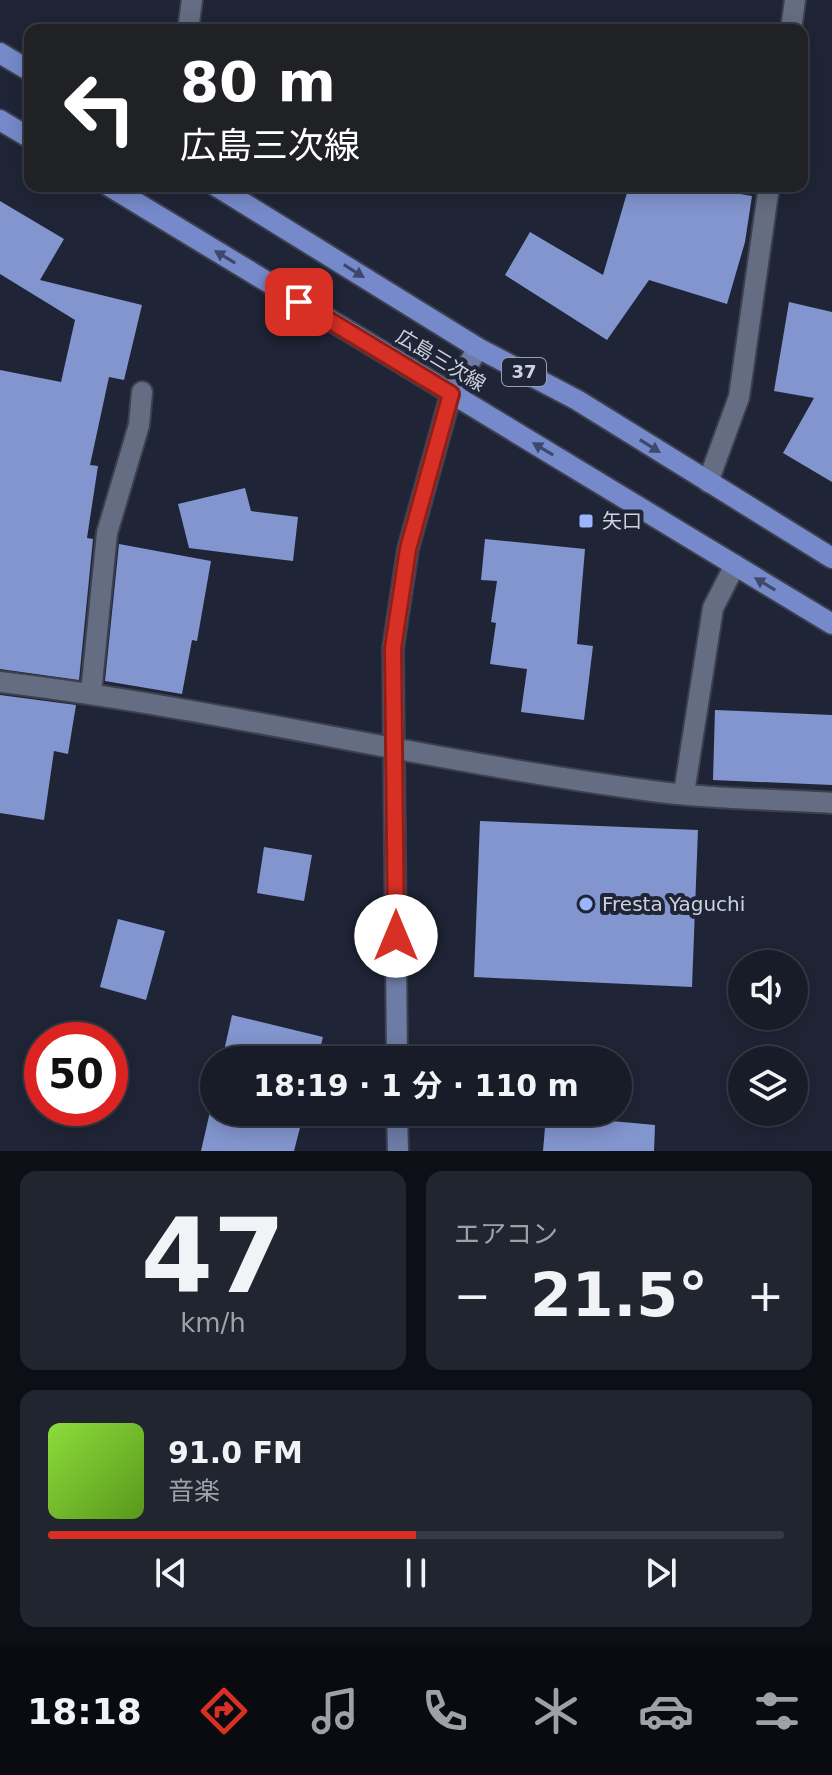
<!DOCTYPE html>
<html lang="ja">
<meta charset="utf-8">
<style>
:root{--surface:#171c28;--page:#202530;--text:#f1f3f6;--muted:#9ea1a8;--line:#363a45;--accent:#d93025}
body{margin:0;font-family:"DejaVu Sans","Noto Sans JP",sans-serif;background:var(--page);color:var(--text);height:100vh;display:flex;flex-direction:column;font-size:30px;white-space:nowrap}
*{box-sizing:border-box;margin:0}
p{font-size:26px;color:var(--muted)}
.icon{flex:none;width:44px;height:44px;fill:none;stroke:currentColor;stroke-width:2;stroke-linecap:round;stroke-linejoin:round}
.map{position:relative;height:1151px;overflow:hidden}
.details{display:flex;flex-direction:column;gap:20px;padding:20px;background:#0d0f16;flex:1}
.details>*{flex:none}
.hud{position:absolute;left:24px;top:24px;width:784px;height:168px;border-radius:16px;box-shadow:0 4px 20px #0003,0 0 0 2px var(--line);background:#202124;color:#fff;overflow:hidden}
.fabs{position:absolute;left:728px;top:950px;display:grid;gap:16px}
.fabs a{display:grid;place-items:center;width:80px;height:80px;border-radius:50%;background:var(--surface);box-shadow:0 4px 20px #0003,0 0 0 2px var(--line);font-size:40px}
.speed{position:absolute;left:24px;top:1022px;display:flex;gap:16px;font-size:40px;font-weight:700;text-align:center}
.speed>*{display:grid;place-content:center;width:104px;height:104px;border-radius:50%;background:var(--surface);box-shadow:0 4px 20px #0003,0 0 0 2px var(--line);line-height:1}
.speed .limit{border:12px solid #d22;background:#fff;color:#111}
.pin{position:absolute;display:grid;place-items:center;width:68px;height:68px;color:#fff;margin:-34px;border-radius:16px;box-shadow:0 4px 12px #0006}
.me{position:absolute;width:88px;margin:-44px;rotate:0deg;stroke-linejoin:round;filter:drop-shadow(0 0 6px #0008)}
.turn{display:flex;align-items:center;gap:28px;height:168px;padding:0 24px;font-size:36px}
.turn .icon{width:104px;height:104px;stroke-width:2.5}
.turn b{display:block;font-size:56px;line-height:68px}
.big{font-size:60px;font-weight:700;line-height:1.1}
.details .widget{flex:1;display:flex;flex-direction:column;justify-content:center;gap:12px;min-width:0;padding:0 28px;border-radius:16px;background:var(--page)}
.details .dial{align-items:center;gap:0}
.dial b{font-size:104px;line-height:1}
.song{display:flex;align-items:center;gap:24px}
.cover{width:96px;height:96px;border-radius:12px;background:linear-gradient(135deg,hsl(90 70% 55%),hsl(90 70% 35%))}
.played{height:8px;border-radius:4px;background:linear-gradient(90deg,var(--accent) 50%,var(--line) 50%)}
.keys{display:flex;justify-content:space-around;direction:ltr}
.heat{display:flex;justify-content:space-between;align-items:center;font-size:44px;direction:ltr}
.details .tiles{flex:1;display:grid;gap:20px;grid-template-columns:1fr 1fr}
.widget:last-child{grid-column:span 2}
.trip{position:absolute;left:200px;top:1046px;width:432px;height:80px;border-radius:40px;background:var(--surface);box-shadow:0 4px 20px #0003,0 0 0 2px var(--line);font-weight:700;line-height:80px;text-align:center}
.tabs{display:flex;height:128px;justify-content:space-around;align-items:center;background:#090b10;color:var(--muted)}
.tabs .icon{width:56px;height:56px}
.tabs .current{color:var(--accent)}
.tabs b{font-size:36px;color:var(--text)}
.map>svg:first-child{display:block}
.building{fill:#8295ce}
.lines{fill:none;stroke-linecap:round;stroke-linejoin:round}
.minor-casing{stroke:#3c404f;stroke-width:24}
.secondary-casing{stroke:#3c404f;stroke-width:24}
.primary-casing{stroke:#3c404f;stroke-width:24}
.minor{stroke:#656d82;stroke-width:20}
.secondary{stroke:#6d7ca6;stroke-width:20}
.primary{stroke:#768acb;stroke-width:20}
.oneway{fill:#3d486a}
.route-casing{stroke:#8d1f18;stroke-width:20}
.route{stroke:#d93025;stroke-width:14}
.poi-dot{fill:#9cb4fd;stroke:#1f2536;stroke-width:3}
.labels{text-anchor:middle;stroke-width:8;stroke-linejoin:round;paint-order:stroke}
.shield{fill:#1f2536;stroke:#999eac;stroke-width:2}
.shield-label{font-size:18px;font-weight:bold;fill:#cdd2de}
.street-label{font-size:20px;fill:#cdd2de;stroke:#1f2536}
.poi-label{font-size:20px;fill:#cdd2de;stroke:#1f2536;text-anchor:start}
</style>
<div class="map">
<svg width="832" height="1151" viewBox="0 0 832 1151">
<rect width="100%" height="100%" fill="#1f2536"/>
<path class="building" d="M629,186H695L752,196L745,242L727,304L649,280L607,340L505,275L530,232L603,275Z
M0,201L64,239L40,280L142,305L124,380L109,377L90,465L98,466L87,538L93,539L79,680L0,669V370L61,382L75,320L0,274Z
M789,302L832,312V482L783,453L814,398L774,391Z
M245,488L251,511L298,517L293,561L189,548L178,504Z
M485,539L585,549L577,644L593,646L584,720L521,712L527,669L490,664L496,623L491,622L497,581L481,580Z
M119,544L211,561L197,641L192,640L182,694L105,681Z
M0,695L76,705L68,754L54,751L44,820L0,813Z
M715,710L832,715V785L713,780Z
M480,821L698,830L692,987L474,977Z
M264,847L312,855L304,901L257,893Z
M118,919L165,931L146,1000L100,987Z
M232,1015L323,1037L317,1060H222Z
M214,1094V1112H304L294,1151H201Z
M546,1115L655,1125L654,1151H543Z"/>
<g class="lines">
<g class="minor-casing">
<path id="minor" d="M188,30L192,0
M791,30L795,0
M708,482L739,397L769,186
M0,682C216,708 429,761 645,790C706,799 770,799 832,803
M91,693L107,533L139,425L142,392
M684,793L713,608L735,565"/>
</g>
<g class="secondary-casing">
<path id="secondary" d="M397,1060L393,648L408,549L451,394L478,348
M397,1112L398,1151"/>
</g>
<g class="primary-casing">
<path id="primary" d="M0,53L30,71
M0,120L30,138
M109,186L832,624
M216,186L478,348L577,400L832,558"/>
</g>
<use href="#minor" class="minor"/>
<use href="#secondary" class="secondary"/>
<use href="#primary" class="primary"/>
</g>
<defs><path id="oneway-solid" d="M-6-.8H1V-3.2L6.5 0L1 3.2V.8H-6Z" transform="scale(2)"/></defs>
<g class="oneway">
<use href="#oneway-solid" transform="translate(225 257) rotate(-149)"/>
<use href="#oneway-solid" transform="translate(354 271) rotate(32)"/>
<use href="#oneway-solid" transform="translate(650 446) rotate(32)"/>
<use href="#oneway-solid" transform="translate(543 449) rotate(-149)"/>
<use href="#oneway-solid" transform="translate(765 584) rotate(-149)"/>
</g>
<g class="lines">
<g class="route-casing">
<path id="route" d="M299,302L451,394L408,549L393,648L396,936"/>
</g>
<use href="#route" class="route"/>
</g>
<g class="poi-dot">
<rect x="578" y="513" width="16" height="16" rx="4"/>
<circle cx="586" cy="904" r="8"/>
</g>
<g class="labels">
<rect class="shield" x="502" y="358" width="44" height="28" rx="6"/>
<g class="shield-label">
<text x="524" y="378">37</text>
</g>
<g class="street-label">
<text transform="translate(441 360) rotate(31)" y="7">広島三次線</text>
</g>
<g class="poi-label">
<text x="602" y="528">矢口</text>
<text x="602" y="911">Fresta Yaguchi</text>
</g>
</g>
</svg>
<div class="fabs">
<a><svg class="icon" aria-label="sound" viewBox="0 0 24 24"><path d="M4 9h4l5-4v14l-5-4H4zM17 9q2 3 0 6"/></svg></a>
<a><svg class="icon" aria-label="layers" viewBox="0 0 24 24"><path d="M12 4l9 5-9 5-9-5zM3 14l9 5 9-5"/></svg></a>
</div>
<div class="speed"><div class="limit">50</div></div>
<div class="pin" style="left:299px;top:302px;background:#d93025"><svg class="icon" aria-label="arrive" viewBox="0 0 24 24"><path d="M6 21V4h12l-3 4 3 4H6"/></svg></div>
<svg class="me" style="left:396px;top:936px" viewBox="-20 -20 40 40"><circle r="19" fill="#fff"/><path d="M0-13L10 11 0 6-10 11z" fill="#d93025"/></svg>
<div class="trip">18:19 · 1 分 · 110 m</div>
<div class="hud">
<div class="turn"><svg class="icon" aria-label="left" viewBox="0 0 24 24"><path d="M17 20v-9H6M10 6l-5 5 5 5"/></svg><div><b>80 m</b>広島三次線</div></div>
</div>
</div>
<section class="details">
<div class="tiles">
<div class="widget dial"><b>47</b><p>km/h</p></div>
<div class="widget"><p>エアコン</p>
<div class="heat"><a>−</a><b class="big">21.5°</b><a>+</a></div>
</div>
<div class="widget">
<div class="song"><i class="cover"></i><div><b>91.0 FM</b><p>音楽</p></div></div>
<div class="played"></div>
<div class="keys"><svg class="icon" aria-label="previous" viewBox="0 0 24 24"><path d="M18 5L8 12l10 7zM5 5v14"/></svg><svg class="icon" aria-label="pause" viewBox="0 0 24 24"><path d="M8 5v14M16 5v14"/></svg><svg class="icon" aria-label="next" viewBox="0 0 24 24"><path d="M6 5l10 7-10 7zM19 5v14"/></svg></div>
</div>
</div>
</section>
<nav class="tabs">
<b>18:18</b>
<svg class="icon current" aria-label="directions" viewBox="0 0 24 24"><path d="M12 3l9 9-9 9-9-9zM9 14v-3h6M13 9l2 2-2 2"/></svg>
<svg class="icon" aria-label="music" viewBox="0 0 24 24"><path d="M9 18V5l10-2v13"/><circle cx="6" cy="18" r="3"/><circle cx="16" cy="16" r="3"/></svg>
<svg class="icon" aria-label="phone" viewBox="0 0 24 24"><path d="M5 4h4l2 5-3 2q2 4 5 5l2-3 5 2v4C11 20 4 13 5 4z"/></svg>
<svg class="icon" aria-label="climate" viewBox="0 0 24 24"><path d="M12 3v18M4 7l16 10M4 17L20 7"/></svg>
<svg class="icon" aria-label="car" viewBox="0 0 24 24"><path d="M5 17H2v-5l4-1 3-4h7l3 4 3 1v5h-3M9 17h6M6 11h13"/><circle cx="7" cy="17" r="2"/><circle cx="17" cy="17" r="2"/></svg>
<svg class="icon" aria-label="filters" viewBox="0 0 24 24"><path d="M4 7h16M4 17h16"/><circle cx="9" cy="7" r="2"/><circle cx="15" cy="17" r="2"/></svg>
</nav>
